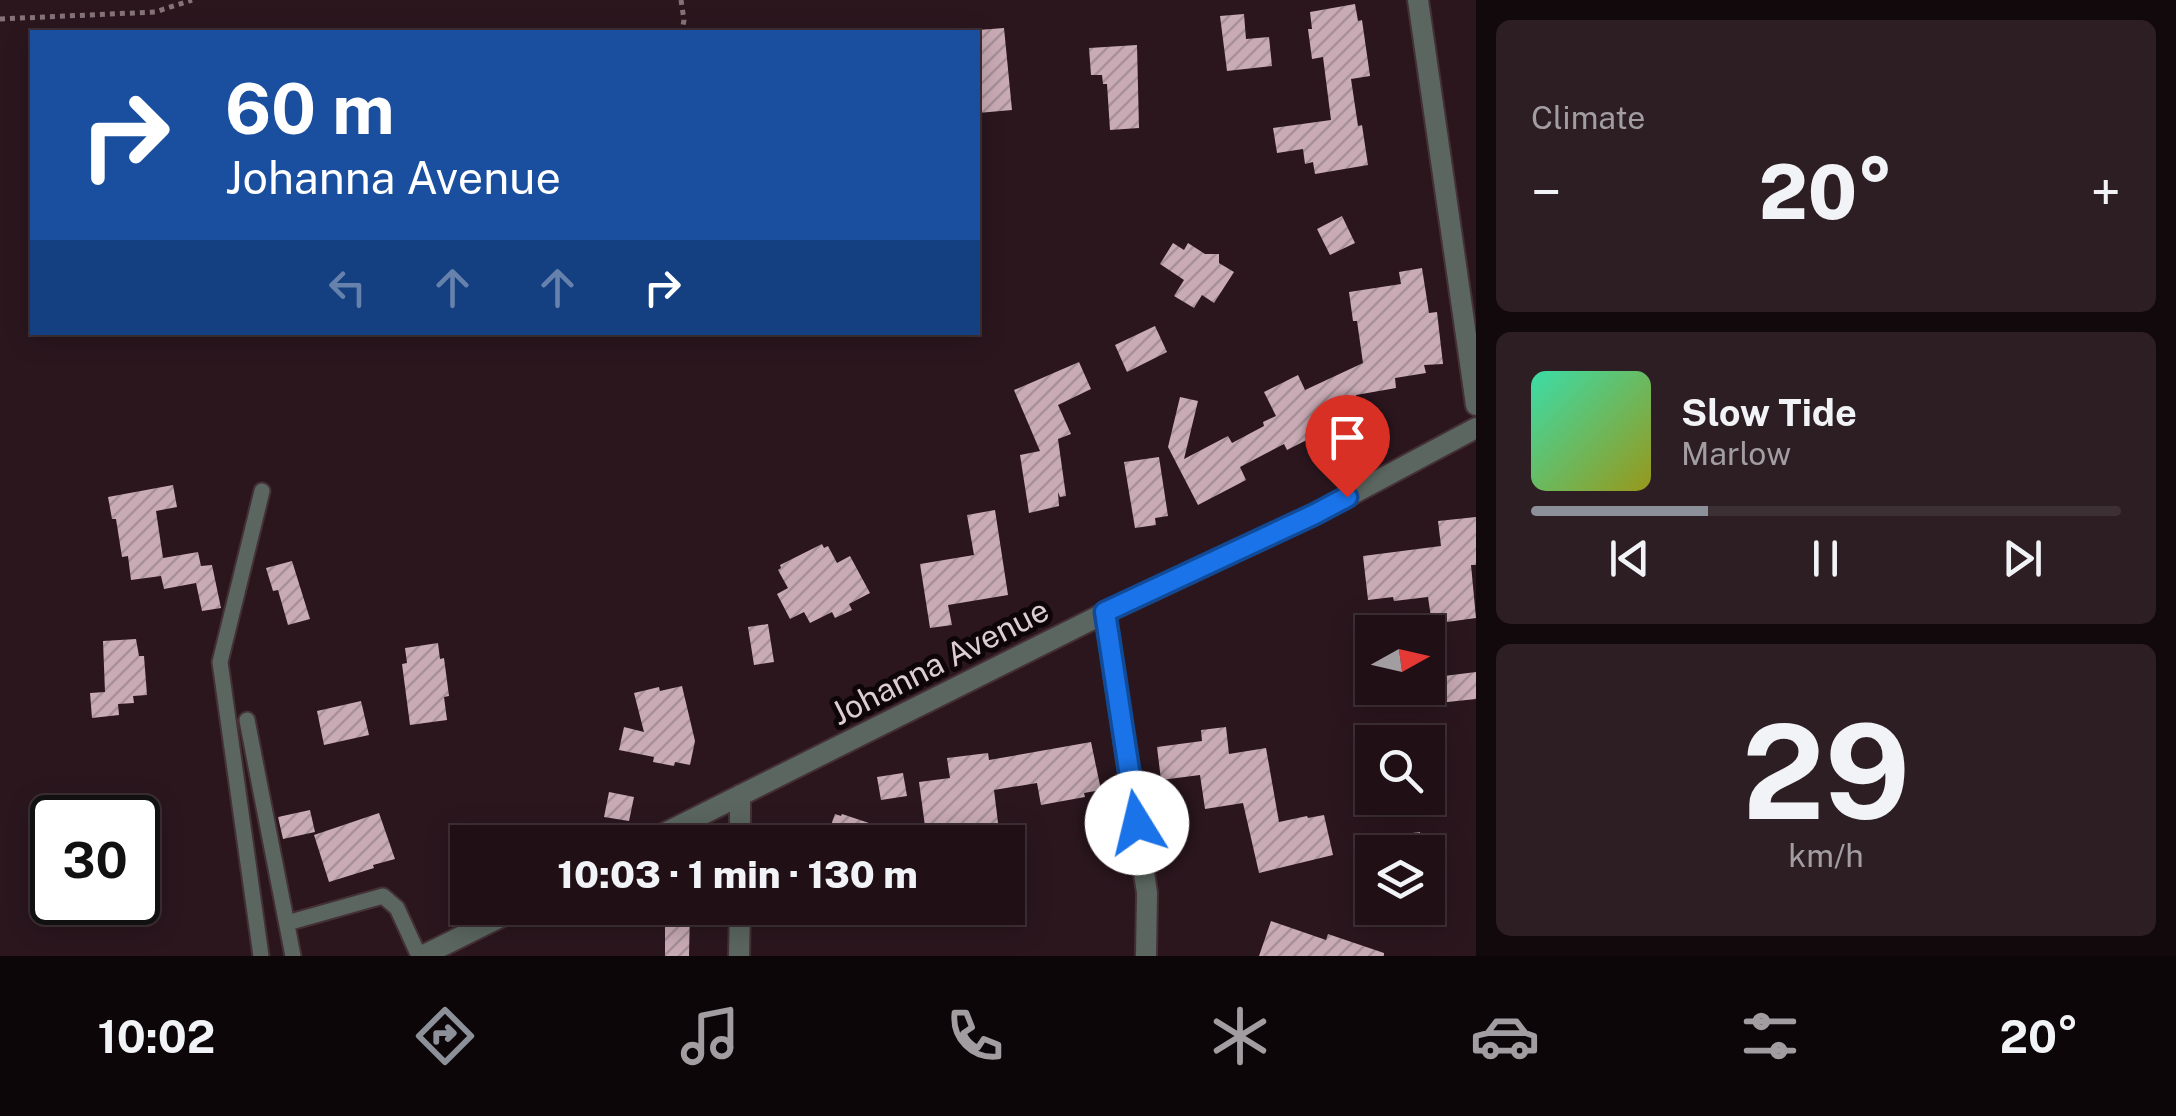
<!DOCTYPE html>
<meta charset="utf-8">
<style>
:root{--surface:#201016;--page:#2d1e23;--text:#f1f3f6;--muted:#a29da1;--line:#3d3035;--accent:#8c9099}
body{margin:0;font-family:"Public Sans",sans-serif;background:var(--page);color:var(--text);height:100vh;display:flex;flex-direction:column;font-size:38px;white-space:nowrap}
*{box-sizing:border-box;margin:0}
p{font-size:32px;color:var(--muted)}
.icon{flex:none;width:55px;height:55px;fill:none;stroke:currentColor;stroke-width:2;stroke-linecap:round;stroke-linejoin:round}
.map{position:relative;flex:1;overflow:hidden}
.side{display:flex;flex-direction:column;gap:20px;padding:20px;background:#12090c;width:700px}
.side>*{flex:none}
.hud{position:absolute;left:30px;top:30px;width:950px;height:305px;border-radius:0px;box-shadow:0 5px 25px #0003,0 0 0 2px var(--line);background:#1a4fa0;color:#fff;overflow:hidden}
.needle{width:65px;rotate:82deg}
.controls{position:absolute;left:1355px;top:615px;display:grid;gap:20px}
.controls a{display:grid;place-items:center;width:90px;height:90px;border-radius:0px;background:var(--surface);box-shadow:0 5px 25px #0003,0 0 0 2px var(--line);font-size:50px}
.speed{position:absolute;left:30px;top:795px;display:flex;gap:20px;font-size:50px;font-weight:700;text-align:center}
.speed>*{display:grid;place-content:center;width:130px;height:130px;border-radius:50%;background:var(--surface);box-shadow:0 5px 25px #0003,0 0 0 2px var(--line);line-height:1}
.speed .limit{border:5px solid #111;border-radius:15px;background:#fff;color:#111}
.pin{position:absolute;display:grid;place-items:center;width:85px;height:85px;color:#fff;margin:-102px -42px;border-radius:50% 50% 50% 0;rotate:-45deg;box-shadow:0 0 10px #0007}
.pin .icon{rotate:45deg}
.me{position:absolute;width:110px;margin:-55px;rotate:351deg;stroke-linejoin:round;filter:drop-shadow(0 0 8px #0008)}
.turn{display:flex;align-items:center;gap:35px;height:210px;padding:0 30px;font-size:45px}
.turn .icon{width:130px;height:130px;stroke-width:2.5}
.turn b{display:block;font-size:70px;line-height:85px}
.lanes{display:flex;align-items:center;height:95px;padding:0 30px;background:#0003;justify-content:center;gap:50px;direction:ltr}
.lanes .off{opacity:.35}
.big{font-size:75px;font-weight:800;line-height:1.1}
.side .tile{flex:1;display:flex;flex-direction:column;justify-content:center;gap:15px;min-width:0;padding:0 35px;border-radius:15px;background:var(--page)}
.side .dial{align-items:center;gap:0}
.dial b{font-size:130px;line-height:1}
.song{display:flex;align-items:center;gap:30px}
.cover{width:120px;height:120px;border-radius:15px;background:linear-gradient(135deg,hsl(160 70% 55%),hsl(60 70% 35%))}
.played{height:10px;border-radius:5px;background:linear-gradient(90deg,var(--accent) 30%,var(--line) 30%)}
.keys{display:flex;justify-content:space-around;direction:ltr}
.heat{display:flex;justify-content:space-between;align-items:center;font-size:55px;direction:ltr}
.trip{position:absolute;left:450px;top:825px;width:575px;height:100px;border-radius:0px;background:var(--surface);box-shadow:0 5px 25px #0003,0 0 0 2px var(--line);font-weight:800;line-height:100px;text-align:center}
.menu{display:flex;height:160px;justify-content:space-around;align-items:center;background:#0d0609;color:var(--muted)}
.menu .icon{width:70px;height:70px}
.menu .on{color:var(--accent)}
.menu b{font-size:45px;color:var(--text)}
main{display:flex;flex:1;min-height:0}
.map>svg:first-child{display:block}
.building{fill:url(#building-hatch)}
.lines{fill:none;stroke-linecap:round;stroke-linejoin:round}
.service-casing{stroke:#443037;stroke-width:19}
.minor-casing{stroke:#443037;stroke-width:24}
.path{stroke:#857379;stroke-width:5;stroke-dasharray:5 5;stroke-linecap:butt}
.service{stroke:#5b6660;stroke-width:15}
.minor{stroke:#5b6660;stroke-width:20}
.route-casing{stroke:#114b97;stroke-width:25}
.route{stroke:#1a73e8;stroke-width:18}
.labels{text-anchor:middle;stroke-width:10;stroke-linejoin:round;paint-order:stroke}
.street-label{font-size:32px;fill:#dccdd2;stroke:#0e0508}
</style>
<main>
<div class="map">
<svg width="1476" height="956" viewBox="0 0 1476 956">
<defs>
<pattern id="building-hatch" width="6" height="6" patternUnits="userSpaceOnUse" patternTransform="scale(2.5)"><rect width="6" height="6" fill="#c9abb5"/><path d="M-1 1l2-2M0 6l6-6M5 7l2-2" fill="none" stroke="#a79098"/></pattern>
</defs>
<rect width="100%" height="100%" fill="#2b161e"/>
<path class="building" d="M1355,4L1358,21L1362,20L1370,76L1351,79L1358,126L1362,125L1368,165L1315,174L1313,162L1305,164L1303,149L1277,153L1273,128L1331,120L1323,57L1312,59L1308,29H1312L1310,12Z
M1244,14L1246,39L1269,37L1272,66L1227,71L1220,16Z
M1004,28L1012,110L978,113V30Z
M1137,45L1139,128L1110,130L1107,84H1103L1102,75H1091L1089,48Z
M1342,216L1355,243L1330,255L1317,229Z
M1173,243L1184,250L1188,243L1205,254H1219V263L1234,272L1214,303L1202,295L1194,308L1174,296L1184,280L1160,264Z
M1422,268L1429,313L1437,312L1443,364L1424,365L1426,373L1395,378L1396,388L1356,395L1361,437L1343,445L1334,426L1287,450L1284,444L1240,467L1246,480L1198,505L1168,447L1180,397L1198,401L1184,459L1228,436L1232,443L1264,426L1263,422L1276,416L1264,392L1298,375L1305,390L1363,363L1357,321H1353L1349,292L1401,284L1399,272Z
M1155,326L1167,352L1127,372L1115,345Z
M1079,362L1091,389L1058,405L1071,434L1058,439L1066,496L1060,497L1058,492L1059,506L1029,513L1020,455L1040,451L1014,390Z
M1159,457L1168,516L1155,518L1156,525L1135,528L1124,462Z
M173,485L177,507L156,511L163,558L198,552L201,566L212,565L221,608L202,611L196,583L164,589L161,576L131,580L128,556L122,557L116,519H112L108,497Z
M995,510L1008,595L948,605L952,625L930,628L920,564L974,555L967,515Z
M1476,517V565H1471L1476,618L1432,624L1428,597L1394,601L1393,597L1368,600L1363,556L1441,546L1438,521Z
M822,544L824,548L828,546L837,563L850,556L870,593L849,604L852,610L835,618L832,612L810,623L804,612L790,619L777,594L788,588L778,570L781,568L780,565Z
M292,561L310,619L288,625L278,590L273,591L266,568Z
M768,624L774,662L754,665L748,627Z
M136,639L139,656H144L147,695L133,696L134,703L118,704L119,715L92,718L90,693L105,692L103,641Z
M438,643L440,659L444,658L449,696L444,697L447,720L410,725L402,664L407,663L405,648Z
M1476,672V699L1438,703L1436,677Z
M682,686L695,741L690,765L675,762L674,766L653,762L654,757L619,750L624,727L644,732L634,693L659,687L660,691Z
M361,701L369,735L324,745L317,711Z
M1226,727L1229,754L1266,748L1279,822L1307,816L1308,818L1324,815L1333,855L1259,873L1243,803L1205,809L1200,775L1161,780L1157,747L1202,741L1201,730Z
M1091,742L1101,790L1084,793L1085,797L1041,805L1037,783L994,790L999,831L993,832L994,842H947L946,838L927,841L919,782L950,778L947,758L988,753L989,760Z
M903,773L907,796L881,800L877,777Z
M609,792L634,797L629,821L604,817Z
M310,810L315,832L283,839L278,817Z
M379,813L395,859L373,865L374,868L329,882L314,835Z
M835,814L841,816L842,814L869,823L863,842H825Z
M1420,832L1422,852H1362L1361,840Z
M69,902H114V927H70Z
M657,908H690L689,956H665V925Z
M1271,921L1326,940L1328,934L1384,953V956H1259Z"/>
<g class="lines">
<g class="service-casing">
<path id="service" d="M247,720L293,956
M287,923L383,896L397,908L419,956
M261,956L220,662L262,491"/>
</g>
<g class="minor-casing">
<path id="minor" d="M1418,0L1476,405
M1105,613L1147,893L1146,956
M647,842L1105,613L1315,514L1476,428
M740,842V795
M422,956L519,908
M739,956L740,908"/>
</g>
<path class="path" d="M681,0L684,20L682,32
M0,19L155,12L192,0"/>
<use href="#service" class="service"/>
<use href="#minor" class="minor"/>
</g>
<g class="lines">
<g class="route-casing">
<path id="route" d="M1137,823L1105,612L1315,514L1347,497"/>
</g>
<use href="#route" class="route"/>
</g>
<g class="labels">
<g class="street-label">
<text transform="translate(940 662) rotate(-27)" y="11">Johanna Avenue</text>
</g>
</g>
</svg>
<div class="controls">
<a><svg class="needle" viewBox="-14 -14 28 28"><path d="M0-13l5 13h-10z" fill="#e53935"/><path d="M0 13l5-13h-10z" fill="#a29da1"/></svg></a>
<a><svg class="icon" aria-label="search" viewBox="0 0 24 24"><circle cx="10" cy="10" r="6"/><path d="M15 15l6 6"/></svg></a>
<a><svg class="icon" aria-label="layers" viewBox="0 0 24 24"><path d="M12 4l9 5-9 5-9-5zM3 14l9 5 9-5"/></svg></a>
</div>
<div class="speed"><div class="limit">30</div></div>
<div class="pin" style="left:1347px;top:497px;background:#d93025"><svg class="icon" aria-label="arrive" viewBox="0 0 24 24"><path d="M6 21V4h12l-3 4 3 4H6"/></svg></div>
<svg class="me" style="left:1137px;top:823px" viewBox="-20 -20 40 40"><circle r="19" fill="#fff"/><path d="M0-13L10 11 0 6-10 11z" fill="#1a73e8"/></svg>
<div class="trip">10:03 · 1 min · 130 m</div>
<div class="hud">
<div class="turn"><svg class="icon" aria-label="right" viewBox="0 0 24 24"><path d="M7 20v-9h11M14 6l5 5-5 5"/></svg><div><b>60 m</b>Johanna Avenue</div></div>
<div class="lanes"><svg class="icon off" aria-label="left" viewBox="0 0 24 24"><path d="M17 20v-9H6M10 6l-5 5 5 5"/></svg><svg class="icon off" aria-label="ahead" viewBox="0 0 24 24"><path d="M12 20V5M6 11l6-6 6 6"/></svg><svg class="icon off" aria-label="ahead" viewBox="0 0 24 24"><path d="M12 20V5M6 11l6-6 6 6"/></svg><svg class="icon" aria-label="right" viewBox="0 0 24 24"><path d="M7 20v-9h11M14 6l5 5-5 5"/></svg></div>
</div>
</div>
<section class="side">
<div class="tile"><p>Climate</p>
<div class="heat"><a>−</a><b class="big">20°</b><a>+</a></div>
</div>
<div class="tile">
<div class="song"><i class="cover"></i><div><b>Slow Tide</b><p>Marlow</p></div></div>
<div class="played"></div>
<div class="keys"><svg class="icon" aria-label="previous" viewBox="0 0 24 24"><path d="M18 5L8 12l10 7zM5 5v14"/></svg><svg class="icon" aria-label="pause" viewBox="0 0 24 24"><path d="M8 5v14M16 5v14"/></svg><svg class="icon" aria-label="next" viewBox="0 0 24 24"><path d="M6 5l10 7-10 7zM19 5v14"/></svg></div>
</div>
<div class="tile dial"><b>29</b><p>km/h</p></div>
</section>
</main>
<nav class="menu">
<b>10:02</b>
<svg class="icon on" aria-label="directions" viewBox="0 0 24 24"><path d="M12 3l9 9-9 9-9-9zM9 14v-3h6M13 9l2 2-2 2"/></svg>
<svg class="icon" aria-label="music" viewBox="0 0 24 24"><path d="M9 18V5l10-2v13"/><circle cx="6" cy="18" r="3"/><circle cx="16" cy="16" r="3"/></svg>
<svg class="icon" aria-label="phone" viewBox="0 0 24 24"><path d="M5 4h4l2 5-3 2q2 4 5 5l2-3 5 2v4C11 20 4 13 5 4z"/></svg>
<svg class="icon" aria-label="climate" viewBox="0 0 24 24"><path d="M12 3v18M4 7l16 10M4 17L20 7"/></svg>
<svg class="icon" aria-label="car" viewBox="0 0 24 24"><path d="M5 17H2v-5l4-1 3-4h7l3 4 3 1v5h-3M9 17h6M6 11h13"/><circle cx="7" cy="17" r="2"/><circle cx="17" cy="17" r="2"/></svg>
<svg class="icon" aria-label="filters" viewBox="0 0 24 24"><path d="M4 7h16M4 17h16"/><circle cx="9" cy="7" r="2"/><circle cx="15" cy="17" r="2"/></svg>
<b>20°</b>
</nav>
